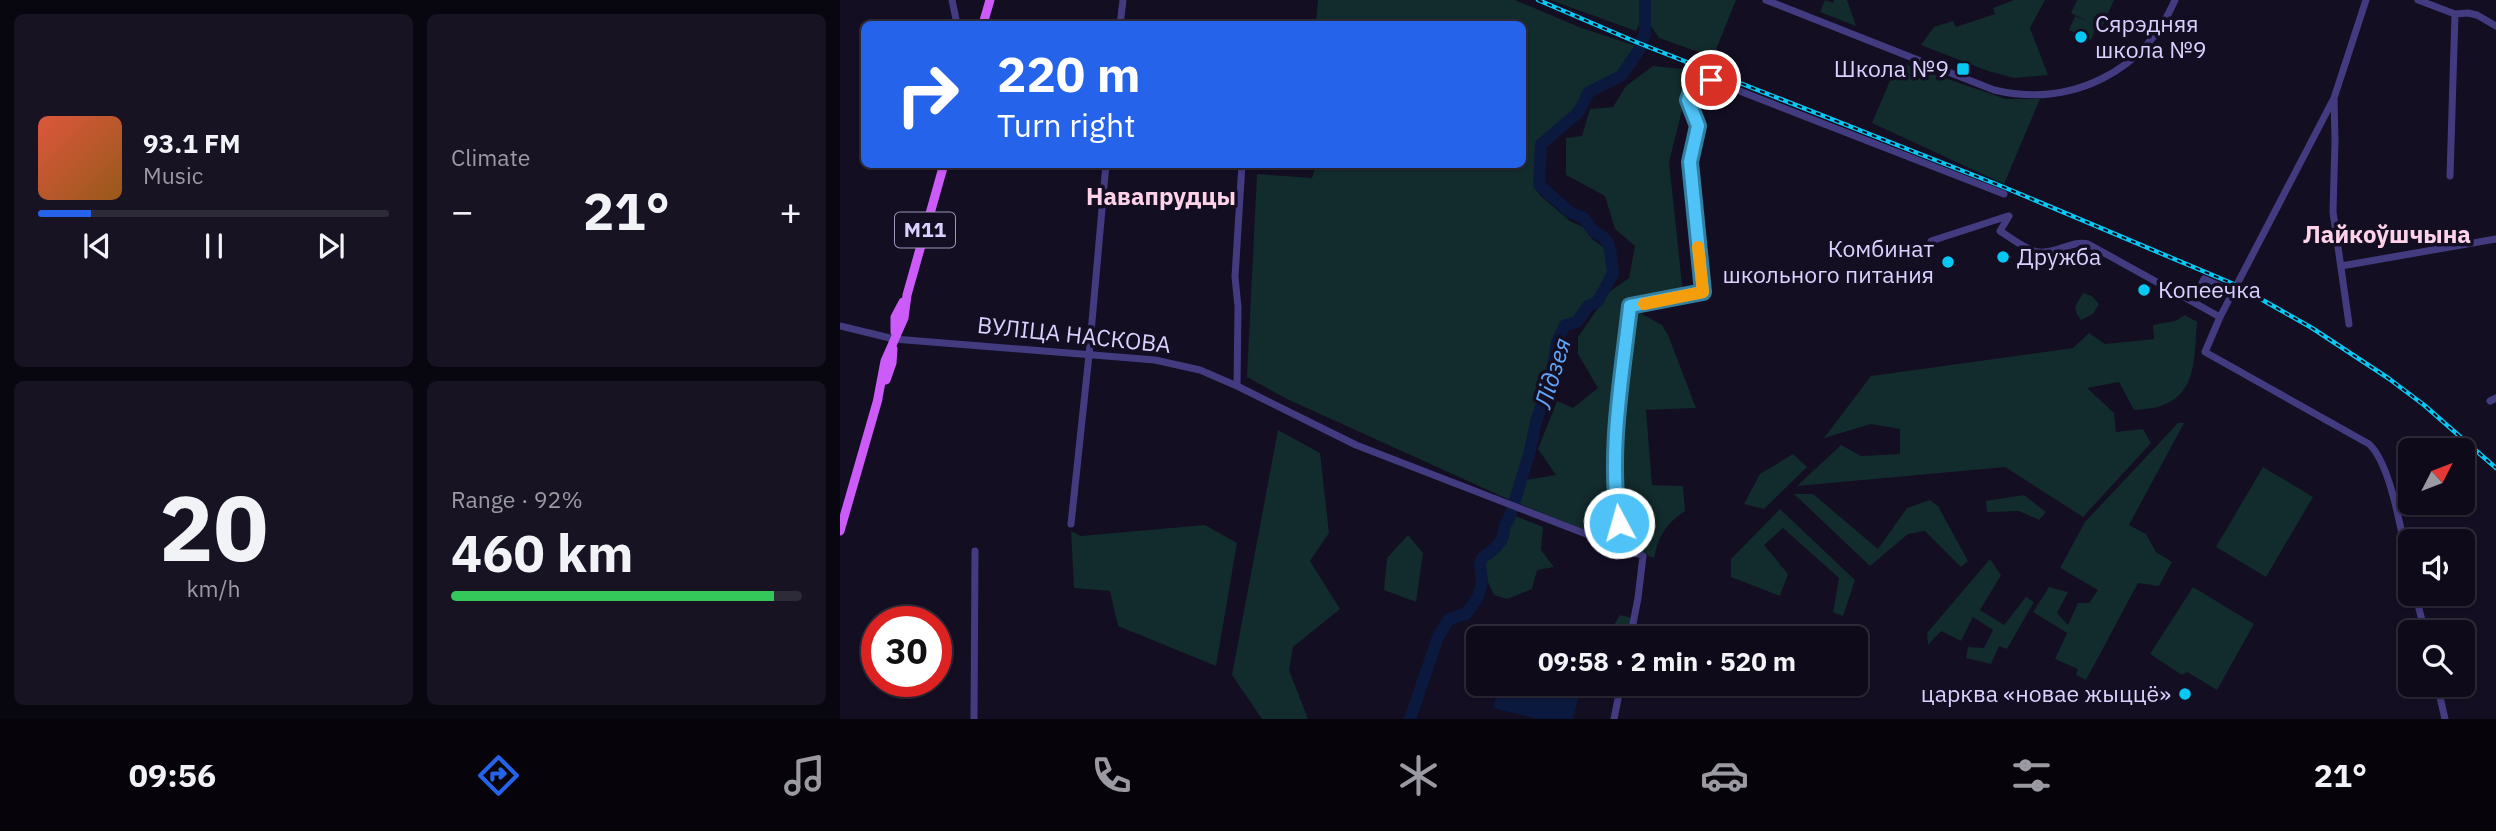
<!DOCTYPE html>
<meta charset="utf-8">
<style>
:root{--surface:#0e0a1a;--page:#171323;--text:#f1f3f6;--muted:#9b9aa2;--line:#2e2b39;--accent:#2563eb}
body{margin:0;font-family:"IBM Plex Sans",sans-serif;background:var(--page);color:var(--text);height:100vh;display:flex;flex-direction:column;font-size:26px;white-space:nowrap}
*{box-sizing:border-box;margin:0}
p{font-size:23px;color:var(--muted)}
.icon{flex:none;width:38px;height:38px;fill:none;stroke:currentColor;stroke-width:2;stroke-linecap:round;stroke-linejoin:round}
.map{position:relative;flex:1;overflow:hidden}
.side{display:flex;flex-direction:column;gap:14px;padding:14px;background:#08060e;width:840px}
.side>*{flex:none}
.guide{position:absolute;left:21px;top:21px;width:665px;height:147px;border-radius:10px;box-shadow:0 2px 5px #0004,0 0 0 2px var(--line);background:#2563eb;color:#fff;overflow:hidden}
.needle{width:46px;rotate:48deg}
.controls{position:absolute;left:1558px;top:438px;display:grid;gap:14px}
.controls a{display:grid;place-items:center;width:77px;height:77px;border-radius:10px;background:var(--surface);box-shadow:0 2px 5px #0004,0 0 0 2px var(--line);font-size:35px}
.speed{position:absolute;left:21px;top:606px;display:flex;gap:14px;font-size:35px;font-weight:700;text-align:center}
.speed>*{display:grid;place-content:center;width:91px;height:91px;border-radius:50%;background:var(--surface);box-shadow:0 2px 5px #0004,0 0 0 2px var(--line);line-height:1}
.speed .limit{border:10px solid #d22;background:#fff;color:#111}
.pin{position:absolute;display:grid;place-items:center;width:60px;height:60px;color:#fff;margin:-30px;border:4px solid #fff;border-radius:50%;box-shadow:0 2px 7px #0007}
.me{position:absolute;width:77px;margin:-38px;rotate:354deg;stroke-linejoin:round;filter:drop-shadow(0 0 5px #0008)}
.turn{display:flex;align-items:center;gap:24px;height:147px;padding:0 21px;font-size:32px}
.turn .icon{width:91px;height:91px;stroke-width:2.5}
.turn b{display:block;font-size:49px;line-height:60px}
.big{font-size:52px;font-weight:700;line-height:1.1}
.side .widget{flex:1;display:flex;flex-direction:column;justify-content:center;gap:10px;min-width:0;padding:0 24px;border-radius:10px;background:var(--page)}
.side .dial{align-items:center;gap:0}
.dial b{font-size:91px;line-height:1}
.song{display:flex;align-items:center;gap:21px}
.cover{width:84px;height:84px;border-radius:10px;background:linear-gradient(135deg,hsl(10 70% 55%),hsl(30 70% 35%))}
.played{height:7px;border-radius:4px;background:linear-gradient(90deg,var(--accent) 15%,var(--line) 15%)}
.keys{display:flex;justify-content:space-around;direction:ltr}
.heat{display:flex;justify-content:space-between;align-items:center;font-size:38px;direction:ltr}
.charge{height:10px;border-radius:5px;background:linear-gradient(90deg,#34c759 92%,var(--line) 0)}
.side .tiles{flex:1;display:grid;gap:14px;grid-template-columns:repeat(2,1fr)}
.trip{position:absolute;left:626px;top:626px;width:402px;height:70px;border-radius:10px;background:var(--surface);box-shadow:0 2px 5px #0004,0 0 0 2px var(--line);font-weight:700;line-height:70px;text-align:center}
.menu{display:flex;height:112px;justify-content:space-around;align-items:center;background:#06040a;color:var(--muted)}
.menu .icon{width:49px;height:49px}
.menu .active{color:var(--accent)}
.menu b{font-size:32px;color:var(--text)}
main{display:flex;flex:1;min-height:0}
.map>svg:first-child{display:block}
.green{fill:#122b2c}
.water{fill:#0b193e}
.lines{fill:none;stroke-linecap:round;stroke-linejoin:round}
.river{stroke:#0b193e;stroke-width:12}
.minor{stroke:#433b80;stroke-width:7}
.major{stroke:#cc5bfa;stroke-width:9}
.rail-casing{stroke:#07c8f3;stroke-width:4.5}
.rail{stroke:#130e22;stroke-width:2;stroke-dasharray:5;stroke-linecap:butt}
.route-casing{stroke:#337fa1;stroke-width:18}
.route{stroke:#4fc3f7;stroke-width:12}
.slow{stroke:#f59e0b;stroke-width:12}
.poi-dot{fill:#07c8f3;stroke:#130e22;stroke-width:2.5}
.labels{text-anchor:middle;stroke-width:7;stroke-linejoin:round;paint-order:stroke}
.shield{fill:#130e22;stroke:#9e96bc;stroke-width:2}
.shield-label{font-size:21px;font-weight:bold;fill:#dad1fe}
.poi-label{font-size:23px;fill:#dad1fe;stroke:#130e22;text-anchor:start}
.street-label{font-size:23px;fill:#dad1fe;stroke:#130e22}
.neighbourhood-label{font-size:24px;font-weight:bold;fill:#fed3ea;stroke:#130e22}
.water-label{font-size:24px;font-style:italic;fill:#62a7fa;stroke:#130e22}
</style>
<main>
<section class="side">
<div class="tiles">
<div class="widget">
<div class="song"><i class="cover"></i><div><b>93.1 FM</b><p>Music</p></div></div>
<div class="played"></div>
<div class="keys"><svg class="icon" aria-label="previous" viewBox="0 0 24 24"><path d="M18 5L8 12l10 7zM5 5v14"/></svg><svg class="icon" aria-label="pause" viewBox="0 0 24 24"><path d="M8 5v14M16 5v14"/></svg><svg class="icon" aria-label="next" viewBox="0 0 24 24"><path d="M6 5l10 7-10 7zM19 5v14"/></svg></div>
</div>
<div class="widget"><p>Climate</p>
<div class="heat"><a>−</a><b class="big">21°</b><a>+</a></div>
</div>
<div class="widget dial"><b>20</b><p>km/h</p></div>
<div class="widget"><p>Range · 92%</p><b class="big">460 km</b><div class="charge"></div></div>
</div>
</section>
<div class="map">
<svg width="1656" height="719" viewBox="0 0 1656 719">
<rect width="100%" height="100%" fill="#130e22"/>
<path class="green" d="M478,0H675L739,27L796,46L780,75L760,84L748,94L739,111L726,124L700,142L695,188L700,195L730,221L743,227L753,240L765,248C767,267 772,283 757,298C748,308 744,306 738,320L726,324L716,340L714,361L694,419L680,481L716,475L698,449L717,401L733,408L758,388L738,354V337L769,292L789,278L795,246L775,229L765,196L726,175V138L742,136L750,109L773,107L786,86L813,66L852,70L829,162L844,303L798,312L822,325L828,335L856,408L806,410L812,485L843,486L845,511C826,524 819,535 814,558L672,501L447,399L407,377L417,174L472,178L476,164H682V24H476Z
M710,0H799L801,20L796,31Z
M809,0H896L873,57L819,38L811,26Z
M985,0L993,3L994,0H1007L1016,26L980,12Z
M1174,0H1205L1190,28L1208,75L1174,78L1148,71L1081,45L1094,27L1113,21L1116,27L1155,14L1153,8Z
M1237,0H1274L1262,27L1257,25L1251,40L1229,30L1235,16L1251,23L1231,13Z
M1058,62L1166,99H1200L1164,184L1032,123Z
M1243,293L1252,296L1259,304L1253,314L1241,320L1237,314L1235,307Z
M1345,315L1357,322C1354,355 1358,393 1321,406C1313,409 1302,409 1294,410L1279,382L1247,388L1274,413L1276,432L1303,429L1311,443L1243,517L1165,467L957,486L1001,445L1021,456L1060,454V429L1031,424L984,438L1031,376L1233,348L1249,333L1265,344L1314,339L1313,325L1335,321Z
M1338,423H1344L1289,525L1306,534L1316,552L1332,562L1319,586L1298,583L1246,680L1236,675L1238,669L1215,659L1227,633L1193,612L1209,587L1228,592L1217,613L1228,625L1238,603H1249L1258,590L1220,568L1245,522Z
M438,430L480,453L489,533L470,561L500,609L453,647L449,670L468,719H422L392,675Z
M953,454L967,467L924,509L904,504L920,474Z
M1423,467L1473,497L1426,577L1376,547Z
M954,494H973L1038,549L1067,508L1090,500L1098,506L1128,561L1121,567L1085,531L1068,534L1030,566Z
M1184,495L1206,512L1199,520L1179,511L1147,512L1146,501Z
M940,509L1015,580L1003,616L993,612L999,578L943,528L924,545L948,574L940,596L891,577V559Z
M670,514L703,527L701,550L714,567L697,570L692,589L667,599L654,595L640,565L642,558L650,553L662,538L664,524Z
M365,525L397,543L376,666L278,626L270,591L234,588L231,531L241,536Z
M568,535L583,553L576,602L544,590L547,558Z
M1150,559L1161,575L1140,610L1164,625L1186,597L1194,602L1167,649L1159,646L1151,664L1126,658L1128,647L1144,648L1153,630L1133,617L1121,641L1101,631L1088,645L1087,633Z
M1353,587L1414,624L1377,690L1347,672L1342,675L1310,654Z
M780,615L792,618L787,639H745L769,633Z
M643,628L725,634L738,639H641Z"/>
<path class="water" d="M659,684H742L733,719H697L653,708Z"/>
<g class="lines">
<path class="river" d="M570,719L598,637L609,619L626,614L638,597L642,582L640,565L642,558C650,553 660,545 663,536C665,528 663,525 669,519L689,455L697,418L711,381L717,342L725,325L737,322L748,306L757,302L768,283L773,273L770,249L768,243L762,236L753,231L744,218L730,212L699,185L701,144L738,113L749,92L781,76L799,50L805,33V0"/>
<path class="minor" d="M112,0L117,24
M926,0L1154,90C1231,108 1304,72 1335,0
M1526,0L1494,98L1380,317L1365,352L1529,444C1552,465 1562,539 1570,571
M1578,0L1615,14L1628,13L1637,15L1656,26
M280,24L283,0
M1494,98L1495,141L1493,212L1509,324
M1610,176L1615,14
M1169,216L1160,231C1171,238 1187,251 1199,252C1217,254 1231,240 1248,244L1380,317
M1091,241L1168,216
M1501,266L1656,239
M1353,302L1364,279L1393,292
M0,326L54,339L315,360L360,370L397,386L516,445L803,556L798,598L790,639
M397,386L398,307L395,277L402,164
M1650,401L1656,398
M231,524L249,355L266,164
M783,549L775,498L776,435L790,307L863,292L850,162L858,126L848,100L853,85L857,81L869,79L1164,194
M1575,593L1585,632
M1597,684L1605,719
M134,719L135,551
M774,719L781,684"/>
<path class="major" d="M143,24L150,0
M55,332V317L63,302
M46,380L52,363L53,349
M37,403L45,361L64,318L67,295L104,164
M0,531L38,399"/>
<g class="rail-casing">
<path id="rail" d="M698,0L796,42L1161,186L1396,285L1472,328L1548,378L1584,405L1656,468"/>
</g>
<use href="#rail" class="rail"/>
</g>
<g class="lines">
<g class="route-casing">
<path id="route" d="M779,523C768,452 782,378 790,306L863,292L850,162L858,126L848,100L853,85L857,81L871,80"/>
</g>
<use href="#route" class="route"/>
<path class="slow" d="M804,304L863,292L858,247"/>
</g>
<g class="poi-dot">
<circle cx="1241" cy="37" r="7"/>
<rect x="1116" y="62" width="14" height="14" rx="3.5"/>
<circle cx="1163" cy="257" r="7"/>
<circle cx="1108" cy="262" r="7"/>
<circle cx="1304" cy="290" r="7"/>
<circle cx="1345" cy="694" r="7"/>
</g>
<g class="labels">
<rect class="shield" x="55" y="212.5" width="60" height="35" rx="5"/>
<g class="shield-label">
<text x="85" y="237">М11</text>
</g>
<g class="poi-label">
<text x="1255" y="32">Сярэдняя<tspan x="1255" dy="26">школа №9</tspan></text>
<text x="1109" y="77" text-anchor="end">Школа №9</text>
<text x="1094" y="257" text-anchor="end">Комбинат<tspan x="1094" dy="26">школьного питания</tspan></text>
<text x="1177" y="265">Дружба</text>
<text x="1318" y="298">Копеечка</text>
<text x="1331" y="702" text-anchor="end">царква «новае жыццё»</text>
</g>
<g class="street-label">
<text transform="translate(234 335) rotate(6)" y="8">ВУЛІЦА НАСКОВА</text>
</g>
<g class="neighbourhood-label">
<text x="321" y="205">Навапрудцы</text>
<text x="1547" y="243">Лайкоўшчына</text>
</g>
<g class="water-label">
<text transform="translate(713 373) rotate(-73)" y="8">Лідзея</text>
</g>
</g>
</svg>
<div class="controls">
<a><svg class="needle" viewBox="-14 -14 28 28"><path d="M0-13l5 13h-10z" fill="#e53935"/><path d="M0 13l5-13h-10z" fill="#9b9aa2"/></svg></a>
<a><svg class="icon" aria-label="sound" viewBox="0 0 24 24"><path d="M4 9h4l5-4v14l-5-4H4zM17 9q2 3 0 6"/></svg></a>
<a><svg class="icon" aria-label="search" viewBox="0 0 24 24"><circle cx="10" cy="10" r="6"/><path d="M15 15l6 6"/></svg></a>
</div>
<div class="speed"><div class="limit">30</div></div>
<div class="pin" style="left:871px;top:80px;background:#d93025"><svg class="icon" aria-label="arrive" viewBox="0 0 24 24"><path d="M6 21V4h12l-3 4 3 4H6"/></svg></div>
<svg class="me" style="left:779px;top:523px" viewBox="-20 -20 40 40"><circle r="17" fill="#4fc3f7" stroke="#fff" stroke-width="3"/><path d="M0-11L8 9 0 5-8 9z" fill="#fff"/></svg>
<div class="trip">09:58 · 2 min · 520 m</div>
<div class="guide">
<div class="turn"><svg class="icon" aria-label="right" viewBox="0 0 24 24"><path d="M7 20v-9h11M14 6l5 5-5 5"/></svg><div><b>220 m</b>Turn right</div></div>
</div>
</div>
</main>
<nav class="menu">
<b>09:56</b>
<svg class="icon active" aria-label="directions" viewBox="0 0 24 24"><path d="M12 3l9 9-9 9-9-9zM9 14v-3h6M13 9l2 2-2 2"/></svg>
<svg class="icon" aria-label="music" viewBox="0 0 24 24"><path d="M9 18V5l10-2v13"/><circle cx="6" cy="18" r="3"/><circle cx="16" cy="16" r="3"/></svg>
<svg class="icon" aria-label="phone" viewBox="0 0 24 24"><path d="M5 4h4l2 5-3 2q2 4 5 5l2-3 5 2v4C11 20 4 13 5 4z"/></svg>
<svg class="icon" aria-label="climate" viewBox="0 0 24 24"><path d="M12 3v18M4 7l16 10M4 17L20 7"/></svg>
<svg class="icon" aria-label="car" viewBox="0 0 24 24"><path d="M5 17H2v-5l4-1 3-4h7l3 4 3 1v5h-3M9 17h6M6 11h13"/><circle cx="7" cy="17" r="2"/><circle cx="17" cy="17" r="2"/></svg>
<svg class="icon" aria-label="filters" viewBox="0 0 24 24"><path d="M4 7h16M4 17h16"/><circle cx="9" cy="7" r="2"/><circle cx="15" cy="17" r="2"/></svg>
<b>21°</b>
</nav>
